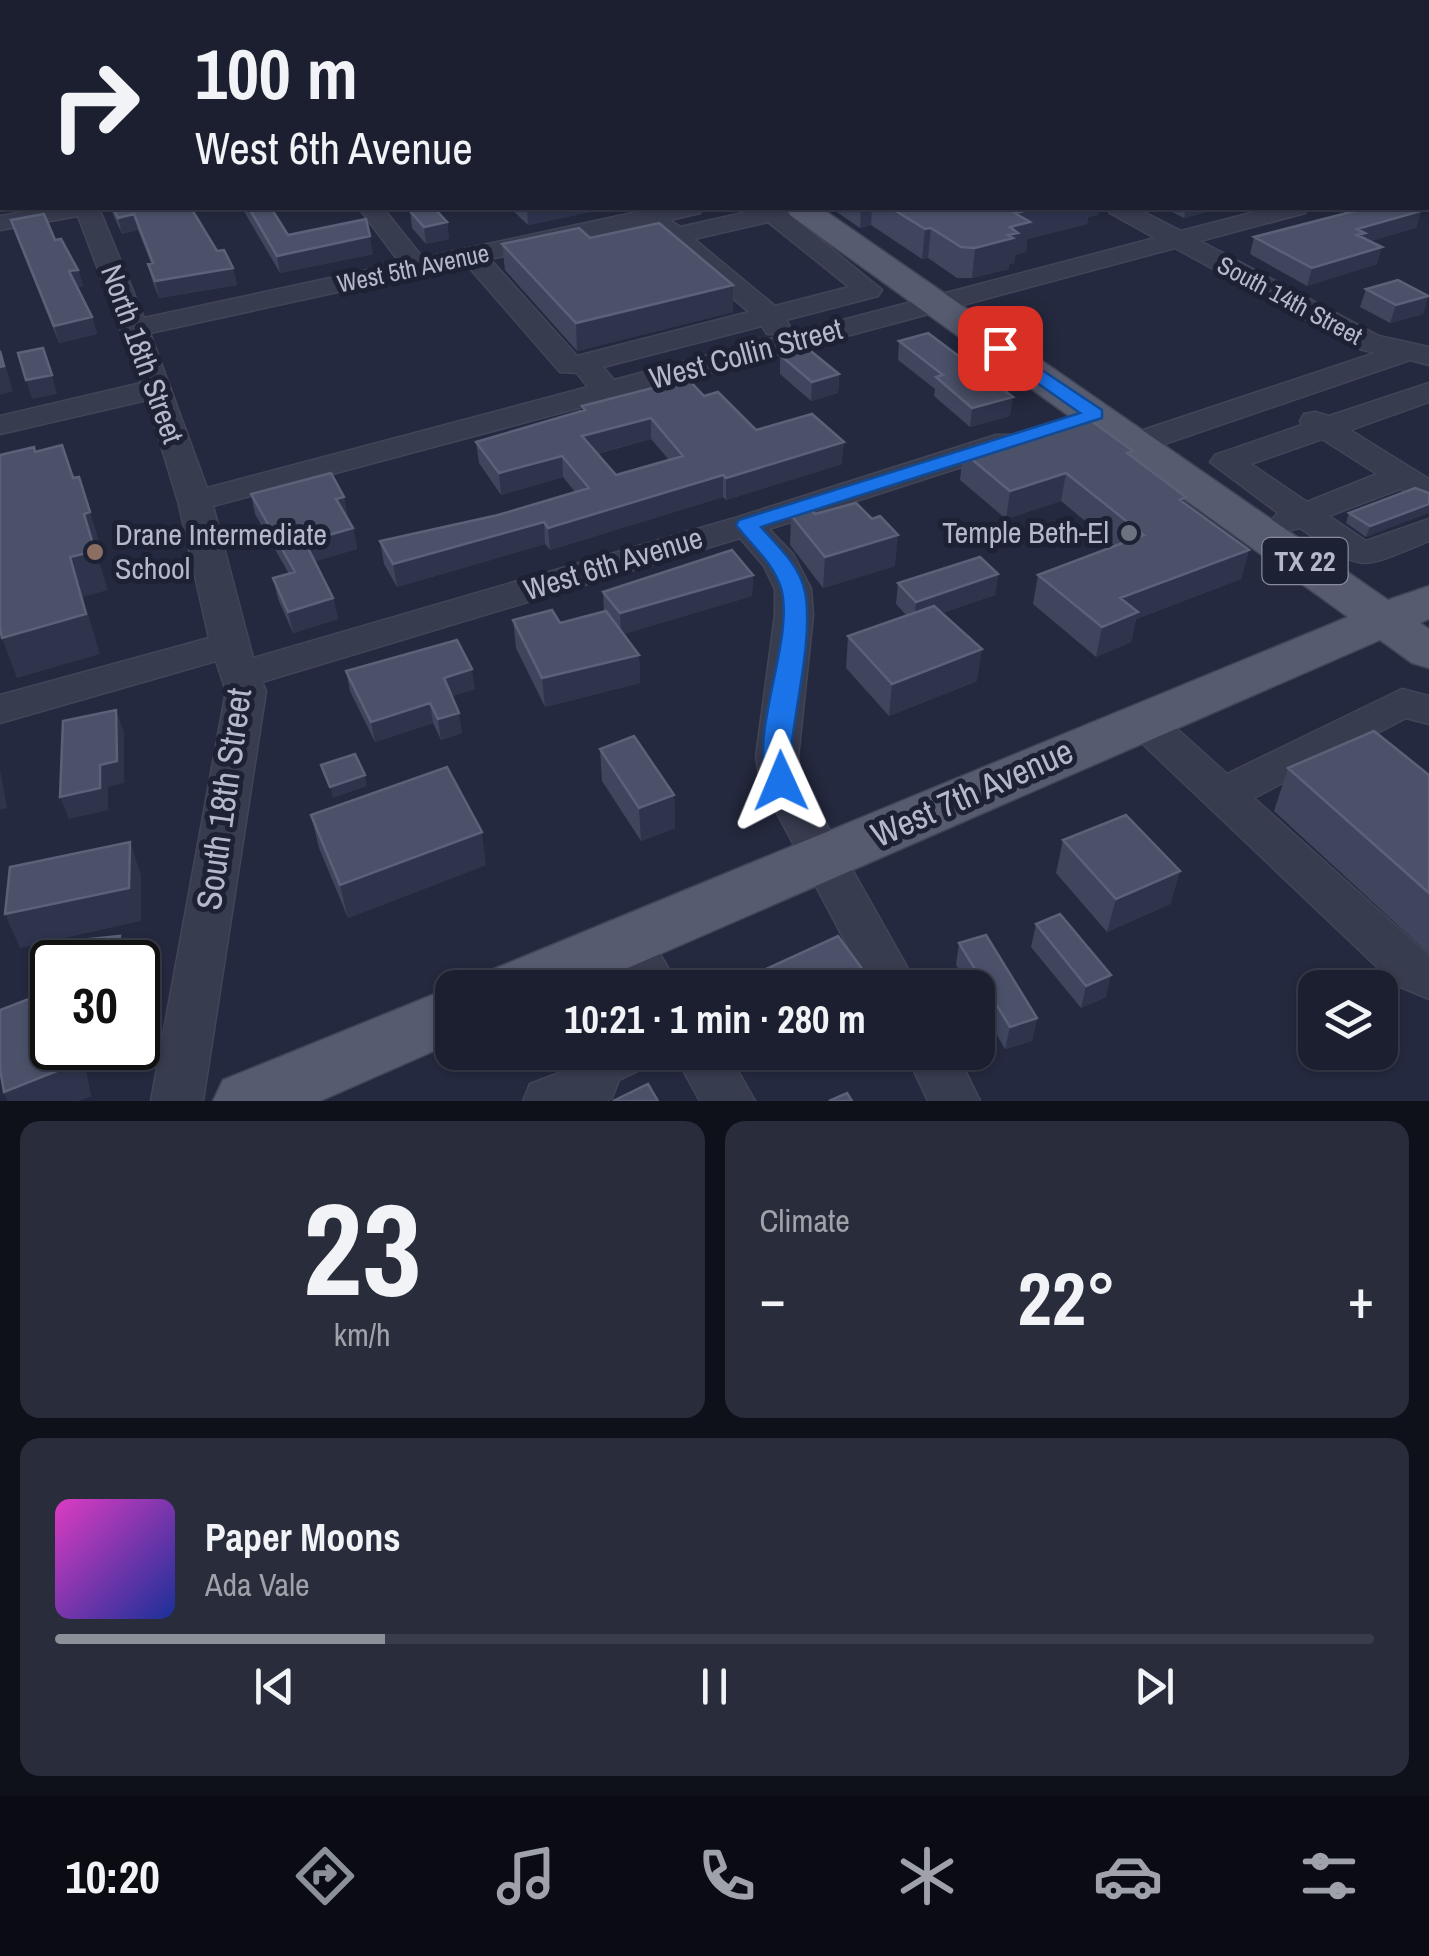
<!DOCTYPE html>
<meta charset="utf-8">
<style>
:root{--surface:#1b1f2f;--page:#282c3b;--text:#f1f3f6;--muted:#a0a2aa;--line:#393d4b;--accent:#8c9099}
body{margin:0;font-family:"Archivo Narrow",sans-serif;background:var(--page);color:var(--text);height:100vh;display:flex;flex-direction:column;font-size:38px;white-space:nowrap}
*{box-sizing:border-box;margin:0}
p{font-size:32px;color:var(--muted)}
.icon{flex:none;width:55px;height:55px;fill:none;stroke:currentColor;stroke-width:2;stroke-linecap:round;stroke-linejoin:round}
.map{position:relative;height:1101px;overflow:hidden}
.sheet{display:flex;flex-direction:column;gap:20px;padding:20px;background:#0f111a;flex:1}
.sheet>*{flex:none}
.top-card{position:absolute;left:0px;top:0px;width:1430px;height:210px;box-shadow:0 2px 8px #0004,0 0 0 2px var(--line);background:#1b1f2f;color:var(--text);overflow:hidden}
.fabs{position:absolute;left:1298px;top:970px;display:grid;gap:20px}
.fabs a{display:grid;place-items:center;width:100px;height:100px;border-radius:20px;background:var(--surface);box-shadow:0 2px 8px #0004,0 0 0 2px var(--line);font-size:50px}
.speed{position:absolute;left:30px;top:940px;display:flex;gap:20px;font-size:50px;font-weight:700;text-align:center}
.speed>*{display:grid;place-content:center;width:130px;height:130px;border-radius:50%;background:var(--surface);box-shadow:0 2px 8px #0004,0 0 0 2px var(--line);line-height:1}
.speed .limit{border:5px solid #111;border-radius:15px;background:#fff;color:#111}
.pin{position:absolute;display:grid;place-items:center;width:85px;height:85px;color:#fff;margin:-42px;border-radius:20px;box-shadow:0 5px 15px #0006}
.me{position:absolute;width:110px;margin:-55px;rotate:359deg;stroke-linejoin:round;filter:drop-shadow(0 0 8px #0008)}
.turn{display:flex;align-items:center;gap:35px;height:210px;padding:0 30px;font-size:45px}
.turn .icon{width:130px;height:130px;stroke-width:2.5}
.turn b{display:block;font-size:70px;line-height:85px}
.big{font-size:75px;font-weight:700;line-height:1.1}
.sheet .tile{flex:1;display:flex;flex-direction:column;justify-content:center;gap:15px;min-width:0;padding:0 35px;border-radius:20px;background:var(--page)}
.sheet .dial{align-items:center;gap:0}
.dial b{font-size:130px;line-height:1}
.song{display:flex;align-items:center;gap:30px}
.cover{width:120px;height:120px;border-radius:15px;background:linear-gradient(135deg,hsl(310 70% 55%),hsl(230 70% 35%))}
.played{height:10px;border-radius:5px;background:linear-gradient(90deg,var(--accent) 25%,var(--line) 25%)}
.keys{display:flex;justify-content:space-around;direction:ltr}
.heat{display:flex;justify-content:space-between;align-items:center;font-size:55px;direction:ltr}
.sheet .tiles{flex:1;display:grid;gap:20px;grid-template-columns:1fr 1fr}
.tile:last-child{grid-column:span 2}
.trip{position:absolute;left:435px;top:970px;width:560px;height:100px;border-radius:20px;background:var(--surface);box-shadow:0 2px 8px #0004,0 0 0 2px var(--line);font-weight:700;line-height:100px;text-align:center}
.menu{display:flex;height:160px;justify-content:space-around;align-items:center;background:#0b0c13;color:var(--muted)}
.menu .icon{width:70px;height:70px}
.menu .active{color:var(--accent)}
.menu b{font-size:45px;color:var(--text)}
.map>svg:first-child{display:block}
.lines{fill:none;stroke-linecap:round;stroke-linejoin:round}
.minor-casing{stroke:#414558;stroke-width:3}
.major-casing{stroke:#414558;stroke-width:3}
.minor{fill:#383c4f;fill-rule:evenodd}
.major{fill:#565b6f;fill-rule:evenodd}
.wall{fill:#3e455d;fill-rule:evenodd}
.shaded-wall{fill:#2e344c}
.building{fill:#4b5169;stroke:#5b6178;stroke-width:2.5;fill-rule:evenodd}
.route{fill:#1a73e8;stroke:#114b97;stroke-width:2.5}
.worship-dot{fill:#6b7280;stroke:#1d2134;stroke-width:4}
.education-dot{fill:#8d6e63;stroke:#1d2134;stroke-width:4}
.labels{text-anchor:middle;stroke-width:10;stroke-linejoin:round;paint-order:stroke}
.far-street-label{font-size:25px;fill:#b4b8ca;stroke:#1d2134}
.shield{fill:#1d2134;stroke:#878b9d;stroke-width:2.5}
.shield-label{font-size:28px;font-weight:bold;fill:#b4b8ca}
.street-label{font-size:30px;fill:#b4b8ca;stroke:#1d2134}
.poi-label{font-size:30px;fill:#b4b8ca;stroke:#1d2134;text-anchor:end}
.near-street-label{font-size:35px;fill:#b4b8ca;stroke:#1d2134}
</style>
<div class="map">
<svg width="1429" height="1101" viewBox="0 0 1429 1101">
<rect width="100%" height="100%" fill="#24293f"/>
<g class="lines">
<g class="minor-casing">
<path id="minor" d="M317,0H335L337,2H319Z
M734,0H755L757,2H736Z
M780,0H801L803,2H782Z
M815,0H836L838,2H817Z
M844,0H866L868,2H846Z
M875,0H895L897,2H877Z
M972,0H994L996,2H974Z
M1210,0H1232L1234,2H1212Z
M1428,39H1429V51H1428Z
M1428,72H1429V84H1428Z
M0,115H2V127H0Z
M1429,165V180H1428V165Z
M1428,192H1429V207H1428Z
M46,208H99L144,318L400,263L359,208H383L423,258L651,209L703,208L700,213L670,220L680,227L765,208H807L804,213L791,216L882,290L878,296L786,320L791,328L787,334H767L762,326L603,367L614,380L1155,238L1110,213L1107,208H1136L1181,231L1270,208H1308L1305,213L1200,241L1379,336L1429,347V365L1410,360L1147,450H1125L1120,443L1125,436L1375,353L1360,349L1175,248L213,506L253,658L735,518L996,435H1018L1023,442L1018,449L769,529L793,554L811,589L813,615L798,757L802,781L919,988H870L760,781L756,757L775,615V589L764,566L740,538L262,682L266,691L203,1101H151L226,691L216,661L0,723V695L209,638L178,501L147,400L0,434V416L141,383L78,216L0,230V216ZM768,222L849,287L775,306L694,239ZM647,225L749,312L577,356L490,259ZM466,264L560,372L577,373L588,387L207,488L150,333Z
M1429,383V402L1350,430L1429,479V503L1400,489L1329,516L1366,541L1429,519V541C1355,571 1366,573 1300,528L1287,531L1275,528L1270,521L1278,513L1210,462L1215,455L1302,425L1300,421L1304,414L1315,412L1329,416ZM1322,439L1377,474L1307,502L1251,464Z
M1402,689L1429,696V724L1406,718L1254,798L1429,956V999L1396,985L1128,730L1122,720L1128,710L1142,706L1156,710L1227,774Z
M627,922L644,927L680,988H630L603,941L610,927Z
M554,1052H651L644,1068L619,1080L612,1098L606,1101H523L530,1084L562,1072Z
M673,1052H727L755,1101H700Z
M905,1052H956L980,1101H928Z"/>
</g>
<g class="major-casing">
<path id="major" d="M495,0H520L521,2H496Z
M786,208H821L1388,600L1429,586V619L1420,623L1429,629V668L1412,663L1380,640L582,988H485L494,969L1348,617L790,215Z
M452,987V1043L320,1101H213L223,1080Z"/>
</g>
<use href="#minor" class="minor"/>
<use href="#major" class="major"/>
</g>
<path class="wall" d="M412,0H482L486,2H415Z
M543,0H696L701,2H546Z
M902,0H971L970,2H906Z
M1044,0H1118L1106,2H1050Z
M1303,0H1429L1428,33V2H1303Z
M110,208H191L217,251L233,268L237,285L159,298L152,280L148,264L151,263L138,230L122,234Z
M242,208H271L288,235L373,254L280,273Z
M510,208H600V210L528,225Z
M831,208H1100L1098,215L1088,217L1087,224L1027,239L1026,252L1015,255L1014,263L1009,264V269L972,278H957L928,258L922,259L871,225L860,228Z
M1164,208H1223L1184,218Z
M410,211L447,222L449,239L426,244L412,228Z
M1421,211L1416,228L1369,241L1377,264L1307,286L1250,254L1254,237Z
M11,220L55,240L78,270L83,286L77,287L92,317L97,334L59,343L16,236Z
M590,238L733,312L577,351L505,270L502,244Z
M1366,289L1428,296L1423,314L1390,323L1360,307Z
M899,341L1010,416L970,427L934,396L935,389L898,360Z
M780,355L839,374L838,393L811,401L780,374Z
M704,396L756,430L842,464L726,500L723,497L550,550L545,544L397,587L384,564L380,541L498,515L575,492L563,477L501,495L479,463L476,442L583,410L582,406ZM651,439L669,460L616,475L597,454Z
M963,452L1132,457L1185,503L1249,550L1241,579L1136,619L1131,642L1096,657L1033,604L1038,575L1115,546L1061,501L1006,519L960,480Z
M1415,488L1366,537L1346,523L1349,513Z
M251,494L348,517L353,528L357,549L315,561L333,598L338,619L293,633L278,599L273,578L289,574L255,514Z
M815,514L895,566L823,588L790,545L791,515Z
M998,574L995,595L942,613L977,681L889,716L846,668L848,636L907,616L896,604L898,583Z
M753,575L752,596L623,634L639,655L640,683L545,707L516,648L513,620L560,623L604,612L603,592Z
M346,671L475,689L452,696L462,733L441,740L433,723L375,742L350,691Z
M600,749L674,795L675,828L641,841L602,781Z
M1288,768L1429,775V954L1274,811Z
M311,815L486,865L348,918L319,848Z
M1063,840L1180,871L1170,904L1107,932L1056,873Z
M1036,924L1106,997L1081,1008L1031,947Z
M120,936L129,959L128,962H52V1048H81L91,1096L78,1101H8L4,1092L0,1069V1010L42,994L33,974L43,944Z
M959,943L1037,1018L1032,1041L1005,1049L978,1002V988H969L956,965Z
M762,971L865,988H761Z"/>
<path class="shaded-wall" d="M933,0H971L970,2H932Z
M1070,0H1118L1106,2H1070Z
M0,51H2V66H0Z
M1429,115V158H1428V116Z
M527,208H600V210L528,225Z
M861,208H872L871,225L860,228Z
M1038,208H1100L1098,215L1088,217L1087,224L1027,239L1026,252L1015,255L1014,263L1009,264V269L972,278L975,248L1015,213Z
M1186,208H1223L1184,218Z
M1421,211L1416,228L1362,244L1360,250L1357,229Z
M134,214L138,230L122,234L118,218Z
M447,222L449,239L426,244L424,227Z
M931,228L928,258L922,259L925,229Z
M370,236L373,254L280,273L277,256Z
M1382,247L1377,264L1307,286L1312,268Z
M233,268L237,285L159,298L155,281Z
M78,270L83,286L74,288L69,271Z
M733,285V312L577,351L576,323Z
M1428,296L1423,314L1390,323L1396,305Z
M92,317L97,334L59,343L54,326Z
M0,347L13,391L0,395Z
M839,374L838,393L811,401L812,382Z
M52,375L57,394L32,399L26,380Z
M1013,397L1010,416L970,427L972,408Z
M651,418V439L584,457L582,436Z
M844,442L842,464L726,500V478Z
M562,456L563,477L501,495L499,473Z
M1066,473L1061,501L1006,519L1010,491Z
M723,475V497L550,550L548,528Z
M344,497L348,517L340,519L336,499Z
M1429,504V513L1366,537L1370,526Z
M90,512L102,550L96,552L108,590L83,597L100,654L17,678L2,638L70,557L84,514Z
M544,522L545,544L397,587L393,564Z
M353,528L357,549L310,563L305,542Z
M898,535L895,566L823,588L825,557Z
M1249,550L1241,579L1136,619L1131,642L1096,657L1102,627L1120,598Z
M998,574L995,595L914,623L916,602Z
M753,575L752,596L621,635L620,613Z
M333,598L338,619L293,633L288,612Z
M982,649L977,681L889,716L892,684Z
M639,655L640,683L545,707L542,678Z
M472,669L475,689L447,698L444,678Z
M430,703L433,723L375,742L371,722Z
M116,710L124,732V783L108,787V810L69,819L60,797L100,765Z
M459,713L462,733L441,740L438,719Z
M0,769L7,808L0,810Z
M365,775L367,786L333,798L330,787Z
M674,795L675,828L641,841L639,808Z
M482,832L486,865L348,918L340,885Z
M130,842L141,875V921L20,948L5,914Z
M1180,871L1170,904L1107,932L1116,899Z
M120,936L129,959L128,962H116L115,960Z
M866,974L865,988H837Z
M1111,975L1106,997L1081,1008L1086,986Z
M1037,1018L1032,1041L1005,1049L1010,1027Z
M73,1048H81L91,1096L78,1101H8L4,1092Z"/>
<path class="building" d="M66,0H161L163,2H67Z
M220,0H261L263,2H222Z
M446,0H482L486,2H449Z
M568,0H696L701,2H572Z
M1324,0H1429V17H1428V2H1331Z
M0,10H2V51H0Z
M1428,80L1429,81V115L1428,116Z
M113,208H191L217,251L224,250L233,268L155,281L148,264L153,263L134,214L118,218Z
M249,208H271L288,235L366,219L370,236L277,256Z
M427,208H434L447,222L424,227L410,211Z
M891,208H1038L1015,213L1030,222L1010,227L1018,233L1008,235L1013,238L975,248L961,247L931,228L925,229Z
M1366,208H1420L1421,211L1357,229L1365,233L1357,235L1382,247L1312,268L1254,237Z
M44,214L55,240L61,239L78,270L69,271L92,317L54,326L11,220Z
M659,223L733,285L576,323L502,244L579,228L590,238Z
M1398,280L1428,296L1396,305L1366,289Z
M928,333L1013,397L972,408L936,377L943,375L899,341Z
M43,348L52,375L26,380L18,353Z
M807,348L839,374L812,382L780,355Z
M0,351L4,366L0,367Z
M688,379L704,396L718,392L756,430L812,414L844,442L726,478L723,475L548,528L544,522L393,564L380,541L498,515L589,488L562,456L499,473L476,442L585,410L582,406ZM651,418L683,456L616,475L582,436Z
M1083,415L1133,451L1127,453L1186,497L1180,500L1249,550L1120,598L1138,612L1102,627L1038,575L1144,535L1066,473L1010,491L963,452Z
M62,445L73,478L79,477L90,512L84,514L95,551L70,557L86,614L2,638L0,628V455L34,447L35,452Z
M331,473L344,497L336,499L353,528L305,542L333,598L288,612L273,578L295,572L251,494Z
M1415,488L1429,493V504L1370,526L1349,513Z
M856,503L872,519L880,516L898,535L825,557L791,515L810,509L815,514Z
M732,550L753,575L620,613L603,592Z
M980,557L998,574L916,602L898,583Z
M934,606L982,649L892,684L848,636Z
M552,610L560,623L606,611L639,655L542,678L513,620Z
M457,640L472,669L444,678L459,713L438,719L430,703L371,722L346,671Z
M116,710L117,761L100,765V788L60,797L63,721Z
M1374,731L1429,775V893L1288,768Z
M634,736L674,795L639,808L600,749Z
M355,754L365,775L330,787L321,765Z
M447,767L482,832L340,885L311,815Z
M1126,815L1180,871L1116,899L1063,840Z
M130,842L129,888L5,914L10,867Z
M1060,914L1111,975L1086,986L1036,924Z
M986,935L1037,1018L1010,1027L959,943Z
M120,936L115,960L96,962H52V972L33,974L43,944Z
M838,936L866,974L837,988H773L762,971Z
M52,990V1048H73L77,1063L4,1092L0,1069V1010Z
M648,1084L658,1101H613Z
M847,1093L852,1101H829Z"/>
<path class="route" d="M1000,342L1102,410V418L761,527C778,546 800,566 805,592C813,634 797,698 792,742C791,757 798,775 791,788H771C744,741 796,641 781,588C773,562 751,545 736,525L739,520L1080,413L993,352V344Z"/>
<circle class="worship-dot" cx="1129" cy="533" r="10"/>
<circle class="education-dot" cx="95" cy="552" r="10"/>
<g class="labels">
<g class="far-street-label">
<text transform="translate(413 268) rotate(-12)" y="9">West 5th Avenue</text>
<text transform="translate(1290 300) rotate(28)" y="9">South 14th Street</text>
</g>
<rect class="shield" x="1262.5" y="538" width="85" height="46" rx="8"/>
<g class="shield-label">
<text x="1305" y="571">TX 22</text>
</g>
<g class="street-label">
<text transform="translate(142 354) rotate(70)" y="10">North 18th Street</text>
<text transform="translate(746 354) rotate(-15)" y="10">West Collin Street</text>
<text transform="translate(613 564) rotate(-17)" y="10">West 6th Avenue</text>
</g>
<g class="poi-label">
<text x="1109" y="543">Temple Beth-El</text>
<text x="115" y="545" text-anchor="start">Drane Intermediate<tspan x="115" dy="34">School</tspan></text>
</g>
<g class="near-street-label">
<text transform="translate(972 793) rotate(-24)" y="12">West 7th Avenue</text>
<text transform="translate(224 799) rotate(-82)" y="12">South 18th Street</text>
</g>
</g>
</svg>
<div class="fabs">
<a><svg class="icon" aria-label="layers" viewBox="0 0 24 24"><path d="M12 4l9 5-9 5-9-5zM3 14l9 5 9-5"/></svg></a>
</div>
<div class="speed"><div class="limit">30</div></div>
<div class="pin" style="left:1000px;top:348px;background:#d93025"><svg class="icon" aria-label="arrive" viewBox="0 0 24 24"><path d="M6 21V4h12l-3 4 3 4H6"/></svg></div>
<svg class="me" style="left:781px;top:781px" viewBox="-20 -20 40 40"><path d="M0-17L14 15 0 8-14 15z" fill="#1a73e8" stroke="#fff" stroke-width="4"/></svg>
<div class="trip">10:21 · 1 min · 280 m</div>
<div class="top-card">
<div class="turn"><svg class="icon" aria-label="right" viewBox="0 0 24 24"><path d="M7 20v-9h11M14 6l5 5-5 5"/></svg><div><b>100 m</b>West 6th Avenue</div></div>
</div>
</div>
<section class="sheet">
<div class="tiles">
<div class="tile dial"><b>23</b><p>km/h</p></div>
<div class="tile"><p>Climate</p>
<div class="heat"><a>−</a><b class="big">22°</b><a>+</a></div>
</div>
<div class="tile">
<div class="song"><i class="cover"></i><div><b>Paper Moons</b><p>Ada Vale</p></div></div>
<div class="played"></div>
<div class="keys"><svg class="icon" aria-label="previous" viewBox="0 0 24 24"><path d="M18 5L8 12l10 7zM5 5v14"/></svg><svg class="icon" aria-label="pause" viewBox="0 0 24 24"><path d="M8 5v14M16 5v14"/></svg><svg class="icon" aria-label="next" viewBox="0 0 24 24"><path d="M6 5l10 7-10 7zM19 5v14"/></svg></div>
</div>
</div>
</section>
<nav class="menu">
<b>10:20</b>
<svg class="icon active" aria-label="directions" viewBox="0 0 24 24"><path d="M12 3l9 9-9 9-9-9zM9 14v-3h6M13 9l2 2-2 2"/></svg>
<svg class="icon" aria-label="music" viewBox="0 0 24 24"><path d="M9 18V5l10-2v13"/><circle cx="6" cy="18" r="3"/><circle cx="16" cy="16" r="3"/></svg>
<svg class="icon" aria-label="phone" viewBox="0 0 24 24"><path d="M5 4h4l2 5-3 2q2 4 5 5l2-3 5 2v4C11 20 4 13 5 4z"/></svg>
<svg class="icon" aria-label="climate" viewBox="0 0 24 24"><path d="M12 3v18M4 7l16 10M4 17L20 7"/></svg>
<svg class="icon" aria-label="car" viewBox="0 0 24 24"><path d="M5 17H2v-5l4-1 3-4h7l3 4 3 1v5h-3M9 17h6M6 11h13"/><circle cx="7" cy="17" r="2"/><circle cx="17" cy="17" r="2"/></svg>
<svg class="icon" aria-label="filters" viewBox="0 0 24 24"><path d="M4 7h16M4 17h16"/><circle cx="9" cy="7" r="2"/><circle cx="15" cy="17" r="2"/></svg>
</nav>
